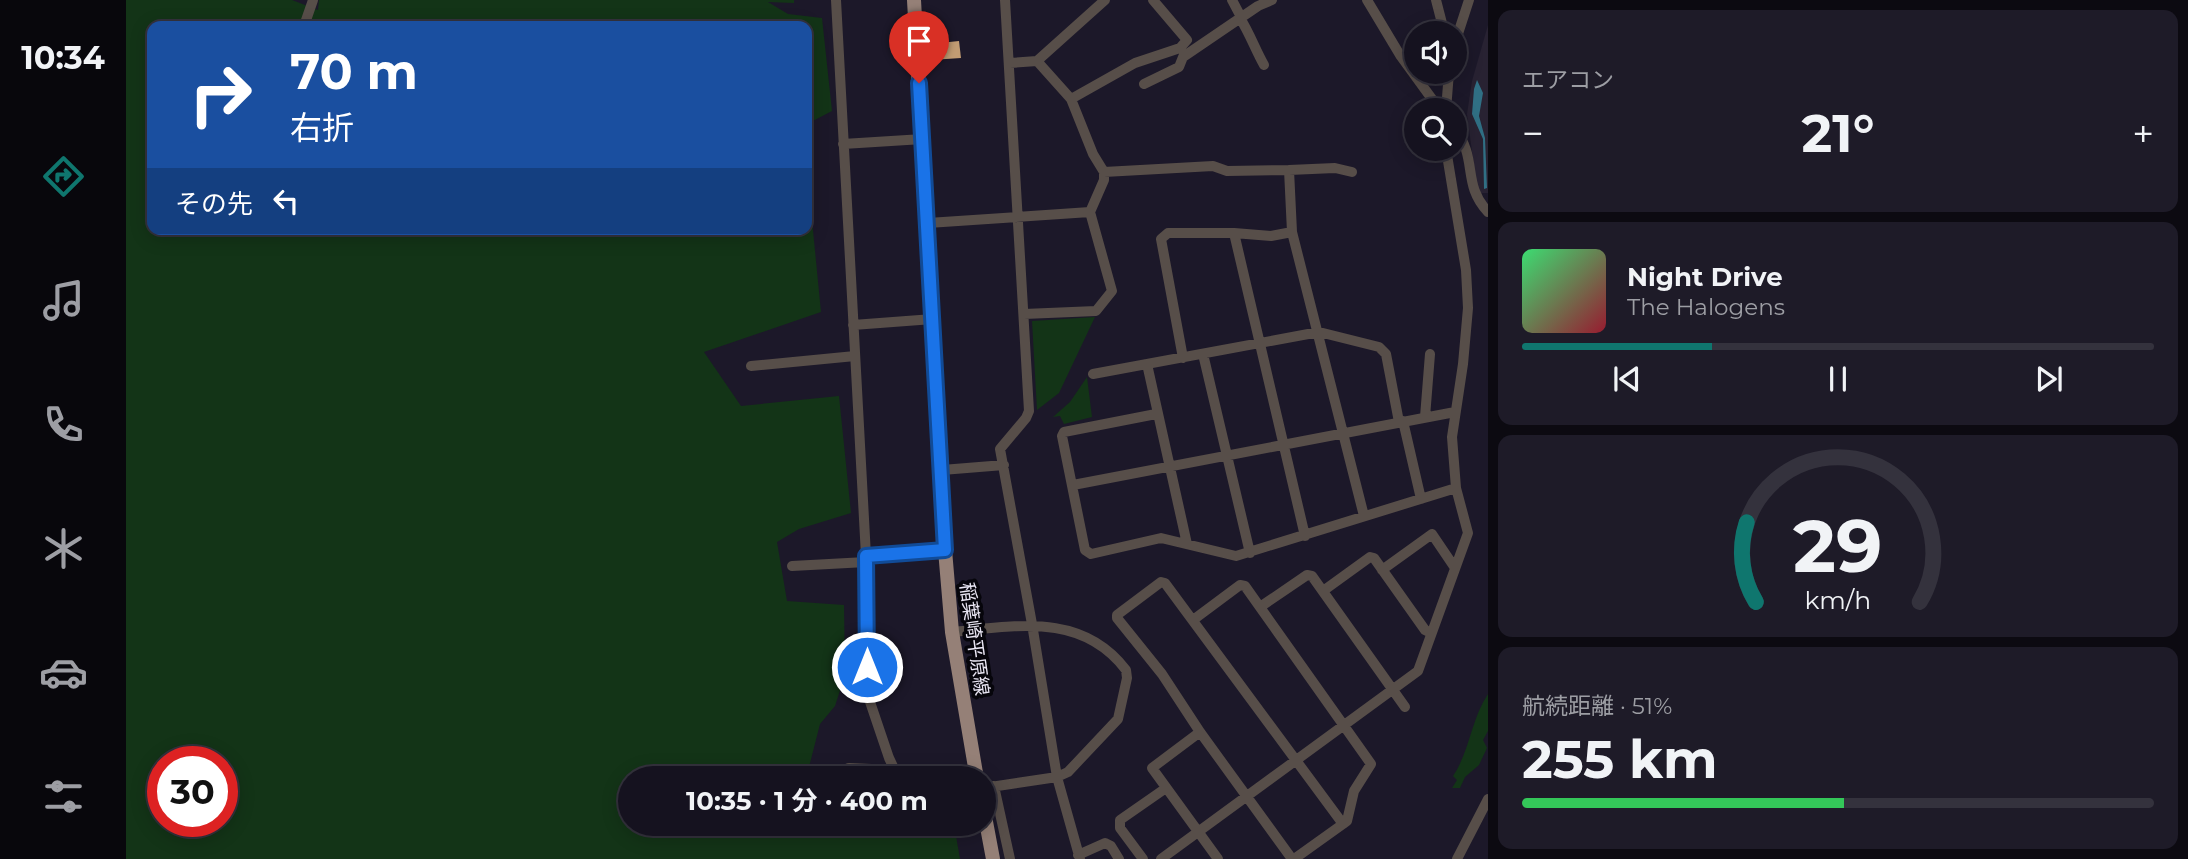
<!DOCTYPE html>
<html lang="ja">
<meta charset="utf-8">
<style>
:root{--surface:#15121f;--page:#1e1b28;--text:#f1f3f6;--muted:#9d9ea4;--line:#34323d;--accent:#0f766e}
body{margin:0;font-family:Montserrat,"Noto Sans JP",sans-serif;background:var(--page);color:var(--text);height:100vh;display:flex;flex-direction:column;font-size:26px;white-space:nowrap}
*{box-sizing:border-box;margin:0}
p{font-size:23px;color:var(--muted)}
.icon{flex:none;width:38px;height:38px;fill:none;stroke:currentColor;stroke-width:2;stroke-linecap:round;stroke-linejoin:round}
.map{position:relative;flex:1;overflow:hidden}
.side{display:flex;flex-direction:column;gap:10px;padding:10px;background:#0c0a11;width:700px}
.side>*{flex:none}
.top-card{position:absolute;left:21px;top:21px;width:665px;height:214px;border-radius:14px;box-shadow:0 4px 18px #0003,0 0 0 2px var(--line);background:#1a4fa0;color:#fff;overflow:hidden}
.tools{position:absolute;left:1278px;top:21px;display:grid;gap:14px}
.tools a{display:grid;place-items:center;width:63px;height:63px;border-radius:50%;background:var(--surface);box-shadow:0 4px 18px #0003,0 0 0 2px var(--line);font-size:35px}
.speed{position:absolute;left:21px;top:746px;display:flex;gap:14px;font-size:35px;font-weight:700;text-align:center}
.speed>*{display:grid;place-content:center;width:91px;height:91px;border-radius:50%;background:var(--surface);box-shadow:0 4px 18px #0003,0 0 0 2px var(--line);line-height:1}
.speed .limit{border:10px solid #d22;background:#fff;color:#111}
.pin{position:absolute;display:grid;place-items:center;width:60px;height:60px;color:#fff;margin:-72px -30px;border-radius:50% 50% 50% 0;rotate:-45deg;box-shadow:0 0 7px #0007}
.pin .icon{rotate:45deg}
.me{position:absolute;width:77px;margin:-38px;rotate:0deg;stroke-linejoin:round;filter:drop-shadow(0 0 5px #0008)}
.turn{display:flex;align-items:center;gap:24px;height:147px;padding:0 28px;font-size:32px}
.turn .icon{width:91px;height:91px;stroke-width:2.5}
.turn b{display:block;font-size:49px;line-height:60px}
.then{display:flex;align-items:center;height:66px;padding:0 28px;background:#0003;gap:14px;font-size:26px}
.big{font-size:52px;font-weight:700;line-height:1.1}
.side .tile{flex:1;display:flex;flex-direction:column;justify-content:center;gap:10px;min-width:0;padding:0 24px;border-radius:14px;background:var(--page)}
.side .dial{align-items:center;gap:0}
.dial svg{height:182px;overflow:visible;fill:none;stroke:var(--line);stroke-width:7;stroke-linecap:round;text-anchor:middle}
.dial text{fill:var(--text);stroke:none}
.song{display:flex;align-items:center;gap:21px}
.cover{width:84px;height:84px;border-radius:10px;background:linear-gradient(135deg,hsl(140 70% 55%),hsl(350 70% 35%))}
.played{height:7px;border-radius:4px;background:linear-gradient(90deg,var(--accent) 30%,var(--line) 30%)}
.keys{display:flex;justify-content:space-around;direction:ltr}
.heat{display:flex;justify-content:space-between;align-items:center;font-size:38px;direction:ltr}
.charge{height:10px;border-radius:5px;background:linear-gradient(90deg,#34c759 51%,var(--line) 0)}
.trip{position:absolute;left:492px;top:766px;width:378px;height:70px;border-radius:35px;background:var(--surface);box-shadow:0 4px 18px #0003,0 0 0 2px var(--line);font-weight:700;line-height:70px;text-align:center}
main{display:flex;flex:1;min-height:0}
.tabs{display:flex;flex-direction:column;width:126px;justify-content:space-around;align-items:center;background:#08070c;color:var(--muted)}
.tabs .icon{width:49px;height:49px}
.tabs .on{color:var(--accent)}
.tabs b{font-size:32px;color:var(--text)}
.map>svg:first-child{display:block}
.education{fill:#282232}
.green{fill:#133417;fill-rule:evenodd}
.water{fill:#306f84}
.building{fill:#c29c73}
.lines{fill:none;stroke-linecap:round;stroke-linejoin:round}
.minor{stroke:#574e49;stroke-width:10}
.major{stroke:#958077;stroke-width:14}
.route-casing{stroke:#114b97;stroke-width:18}
.route{stroke:#1a73e8;stroke-width:12}
.labels{text-anchor:middle;stroke-width:7;stroke-linejoin:round;paint-order:stroke}
.street-label{font-size:19px;fill:#e9e6f3;stroke:#06050b}
</style>
<main>
<nav class="tabs">
<b>10:34</b>
<svg class="icon on" aria-label="directions" viewBox="0 0 24 24"><path d="M12 3l9 9-9 9-9-9zM9 14v-3h6M13 9l2 2-2 2"/></svg>
<svg class="icon" aria-label="music" viewBox="0 0 24 24"><path d="M9 18V5l10-2v13"/><circle cx="6" cy="18" r="3"/><circle cx="16" cy="16" r="3"/></svg>
<svg class="icon" aria-label="phone" viewBox="0 0 24 24"><path d="M5 4h4l2 5-3 2q2 4 5 5l2-3 5 2v4C11 20 4 13 5 4z"/></svg>
<svg class="icon" aria-label="climate" viewBox="0 0 24 24"><path d="M12 3v18M4 7l16 10M4 17L20 7"/></svg>
<svg class="icon" aria-label="car" viewBox="0 0 24 24"><path d="M5 17H2v-5l4-1 3-4h7l3 4 3 1v5h-3M9 17h6M6 11h13"/><circle cx="7" cy="17" r="2"/><circle cx="17" cy="17" r="2"/></svg>
<svg class="icon" aria-label="filters" viewBox="0 0 24 24"><path d="M4 7h16M4 17h16"/><circle cx="9" cy="7" r="2"/><circle cx="15" cy="17" r="2"/></svg>
</nav>
<div class="map">
<svg width="1362" height="859" viewBox="0 0 1362 859">
<rect width="100%" height="100%" fill="#1c1829"/>
<path class="education" d="M1362,25V193H1353L1350,182L1341,114L1346,81Z"/>
<path class="green" d="M0,0H166L192,10L193,0H668V3L642,2L662,14L696,18L706,111L681,124V26H26V229H681V169L695,312L578,352L615,406L713,396L725,513L673,529L651,542L661,601L718,605L719,675L709,706L694,724L681,775L689,779H504V824H828L834,859H0ZM37,761H96V821H37Z
M969,317L933,393L911,410L906,321Z
M961,377L966,417L938,424L934,416L927,417L944,402Z
M1362,694V731L1357,740L1361,748L1353,765L1339,777L1334,788H1326L1331,780L1327,776C1344,751 1345,719 1362,694Z"/>
<path class="water" d="M1351,80L1357,93L1353,116L1359,138L1361,188L1358,189L1357,139L1346,114L1348,89Z"/>
<path class="building" d="M833,41L835,58L805,60L804,44Z"/>
<g class="lines">
<path class="minor" d="M710,0L740,556L741,693L763,758L773,779
M879,0L903,411L900,418L874,449L906,624L931,777L954,859
M1106,0L1115,17
M1241,0L1274,55L1314,110
M1310,0L1318,31
M1114,18C1124,34 1129,49 1138,65
M178,26L187,0
M1328,46L1343,0
M911,61L945,99L967,154L978,172L1087,166L1101,171L1163,170L1166,232L1238,516
M884,63L911,61L979,0
M1018,84L1053,67L1057,57L1132,6L1146,0
M945,99L1009,63L1054,48L1061,40L1027,0
M1320,110L1323,72
M1328,128C1353,159 1335,183 1362,212
M717,144L797,139
M1163,170L1209,168L1226,172
M802,223L964,212L978,180V172
M1108,233L1179,536
M898,314L970,311L986,291L964,212
M727,325L807,319
M1077,354L1124,553
M1057,358L1035,239L1042,233H1108L1145,236L1166,232
M1021,364L1061,544
M625,366L729,356
M967,374L1193,332L1253,347L1260,354L1273,422
M1030,414L938,432L936,436L959,550L965,554L1035,538L1110,556L1330,488
M1299,417L1304,354
M1277,421L1295,499
M816,470L878,465
M947,485L1329,412
M740,556L819,550
M666,566L740,562
M1256,570L1306,534L1329,568
M1197,591L1244,557L1248,558L1299,630L1305,633
M1134,607L1181,575L1186,576L1279,707
M1067,620L1114,585L1119,586L1245,764L1228,791L1221,821L1217,824
M826,632C890,626 956,612 1000,670L1001,678L992,719L942,772L931,777L858,788
M1074,732L1026,768L1092,859
M695,779L723,768L768,770
M868,786L884,859
M952,855L979,843L985,846L993,859
M1017,859L994,828V820L1040,788
M1035,859L1292,671L1342,533L1330,488L1326,437L1337,364L1342,308L1340,270L1320,149
M1166,859L1074,732L1036,674L991,618V615L1035,582L1039,583L1217,824L1168,859
M1331,859L1362,799"/>
<path class="major" d="M788,0L819,550L826,632L851,779
M858,811L867,859"/>
</g>
<g class="lines">
<g class="route-casing">
<path id="route" d="M741,667L740,556L819,550L793,83"/>
</g>
<use href="#route" class="route"/>
</g>
<g class="labels">
<g class="street-label">
<text transform="translate(849 639) rotate(82)" y="7">稲葉崎平原線</text>
</g>
</g>
</svg>
<div class="tools">
<a><svg class="icon" aria-label="sound" viewBox="0 0 24 24"><path d="M4 9h4l5-4v14l-5-4H4zM17 9q2 3 0 6"/></svg></a>
<a><svg class="icon" aria-label="search" viewBox="0 0 24 24"><circle cx="10" cy="10" r="6"/><path d="M15 15l6 6"/></svg></a>
</div>
<div class="speed"><div class="limit">30</div></div>
<div class="pin" style="left:793px;top:83px;background:#d93025"><svg class="icon" aria-label="arrive" viewBox="0 0 24 24"><path d="M6 21V4h12l-3 4 3 4H6"/></svg></div>
<svg class="me" style="left:741px;top:667px" viewBox="-20 -20 40 40"><circle r="17" fill="#1a73e8" stroke="#fff" stroke-width="3"/><path d="M0-11L8 9 0 5-8 9z" fill="#fff"/></svg>
<div class="trip">10:35 · 1 分 · 400 m</div>
<div class="top-card">
<div class="turn"><svg class="icon" aria-label="right" viewBox="0 0 24 24"><path d="M7 20v-9h11M14 6l5 5-5 5"/></svg><div><b>70 m</b>右折</div></div>
<div class="then">その先<svg class="icon" aria-label="left" viewBox="0 0 24 24"><path d="M17 20v-9H6M10 6l-5 5 5 5"/></svg></div>
</div>
</div>
<section class="side">
<div class="tile"><p>エアコン</p>
<div class="heat"><a>−</a><b class="big">21°</b><a>+</a></div>
</div>
<div class="tile">
<div class="song"><i class="cover"></i><div><b>Night Drive</b><p>The Halogens</p></div></div>
<div class="played"></div>
<div class="keys"><svg class="icon" aria-label="previous" viewBox="0 0 24 24"><path d="M18 5L8 12l10 7zM5 5v14"/></svg><svg class="icon" aria-label="pause" viewBox="0 0 24 24"><path d="M8 5v14M16 5v14"/></svg><svg class="icon" aria-label="next" viewBox="0 0 24 24"><path d="M6 5l10 7-10 7zM19 5v14"/></svg></div>
</div>
<div class="tile dial"><svg viewBox="0 0 100 80">
<path d="M14 69A42 42 0 1 1 86 69"/>
<path d="M14 69A42 42 0 0 1 10 34" stroke="#0f766e"/>
<text x="50" y="56" font-size="32" font-weight="700">29</text>
<text x="50" y="72" font-size="11">km/h</text>
</svg></div>
<div class="tile"><p>航続距離 · 51%</p><b class="big">255 km</b><div class="charge"></div></div>
</section>
</main>
